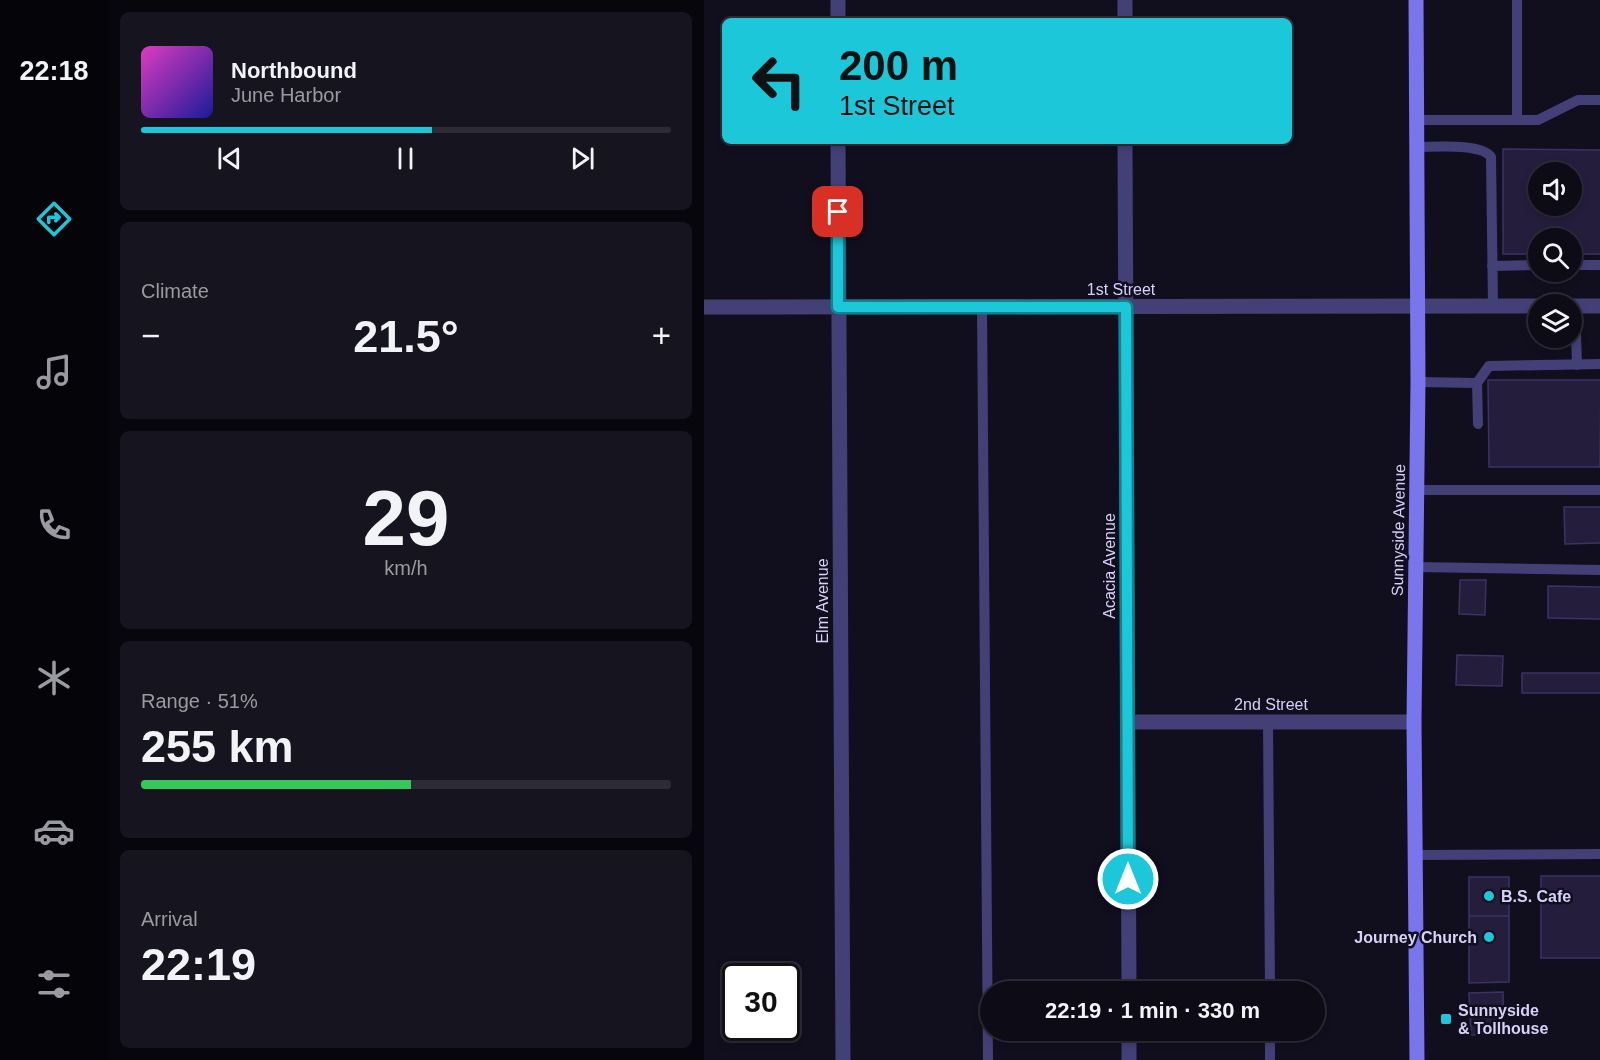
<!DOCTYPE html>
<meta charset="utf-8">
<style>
:root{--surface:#0d0b16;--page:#16141f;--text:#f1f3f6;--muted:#9a9ba1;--line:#2d2b35;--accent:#1dc7da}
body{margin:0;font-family:Helvetica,sans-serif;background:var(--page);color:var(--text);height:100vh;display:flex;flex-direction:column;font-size:22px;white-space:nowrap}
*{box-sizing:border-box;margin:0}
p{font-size:20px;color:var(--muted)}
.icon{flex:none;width:33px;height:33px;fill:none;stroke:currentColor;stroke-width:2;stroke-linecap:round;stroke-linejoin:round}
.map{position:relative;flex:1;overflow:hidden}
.details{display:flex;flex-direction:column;gap:12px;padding:12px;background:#07060c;width:596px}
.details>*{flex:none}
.top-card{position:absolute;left:18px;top:18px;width:570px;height:126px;border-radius:9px;box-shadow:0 3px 9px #0003,0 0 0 2px var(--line);background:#1dc7da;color:#111;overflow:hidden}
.tools{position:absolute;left:824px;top:162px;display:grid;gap:12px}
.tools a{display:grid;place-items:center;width:54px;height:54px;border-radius:50%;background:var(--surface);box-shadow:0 3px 9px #0003,0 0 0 2px var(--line);font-size:30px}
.speed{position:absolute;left:18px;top:963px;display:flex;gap:12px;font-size:30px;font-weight:700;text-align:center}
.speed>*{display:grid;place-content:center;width:78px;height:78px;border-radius:50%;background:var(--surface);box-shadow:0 3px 9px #0003,0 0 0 2px var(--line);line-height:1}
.speed .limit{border:3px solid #111;border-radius:9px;background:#fff;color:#111}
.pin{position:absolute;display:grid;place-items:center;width:51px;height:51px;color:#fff;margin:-26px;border-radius:12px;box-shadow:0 3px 9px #0006}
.me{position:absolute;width:66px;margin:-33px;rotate:0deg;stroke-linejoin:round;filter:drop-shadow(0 0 4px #0008)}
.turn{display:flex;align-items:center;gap:21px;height:126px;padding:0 18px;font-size:27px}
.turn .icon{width:78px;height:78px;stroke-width:2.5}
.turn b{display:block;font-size:42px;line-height:51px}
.big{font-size:45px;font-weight:700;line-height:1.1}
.details .tile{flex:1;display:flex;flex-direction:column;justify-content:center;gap:9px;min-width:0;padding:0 21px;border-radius:9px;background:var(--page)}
.details .dial{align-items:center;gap:0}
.dial b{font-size:78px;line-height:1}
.song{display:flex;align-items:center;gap:18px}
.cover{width:72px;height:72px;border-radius:9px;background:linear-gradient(135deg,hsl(310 70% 55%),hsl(240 70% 35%))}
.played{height:6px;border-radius:3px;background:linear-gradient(90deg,var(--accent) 55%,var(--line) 55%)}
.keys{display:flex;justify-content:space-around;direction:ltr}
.heat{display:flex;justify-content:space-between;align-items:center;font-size:33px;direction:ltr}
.charge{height:9px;border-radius:4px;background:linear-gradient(90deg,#34c759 51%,var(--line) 0)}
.trip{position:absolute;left:276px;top:981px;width:345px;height:60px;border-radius:30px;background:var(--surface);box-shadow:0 3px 9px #0003,0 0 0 2px var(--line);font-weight:700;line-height:60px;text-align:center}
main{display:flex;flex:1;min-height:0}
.tab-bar{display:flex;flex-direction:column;width:108px;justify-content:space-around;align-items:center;background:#050409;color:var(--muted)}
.tab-bar .icon{width:42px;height:42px}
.tab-bar .current{color:var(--accent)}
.tab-bar b{font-size:27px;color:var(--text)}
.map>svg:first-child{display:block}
.building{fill:#241d3c;stroke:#3c3265;stroke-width:1.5;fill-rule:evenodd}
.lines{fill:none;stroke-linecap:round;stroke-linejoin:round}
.lane{stroke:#424077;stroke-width:10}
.street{stroke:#424077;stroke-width:15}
.secondary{stroke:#7875ed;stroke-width:15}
.route-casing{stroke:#13818e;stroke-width:15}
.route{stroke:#1dc7da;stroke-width:10}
.poi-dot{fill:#1dc7da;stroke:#110f1e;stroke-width:2}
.labels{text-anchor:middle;stroke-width:5;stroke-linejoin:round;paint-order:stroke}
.street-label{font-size:16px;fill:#d6d1f9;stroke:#110f1e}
.poi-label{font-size:16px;font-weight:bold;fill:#d6d1f9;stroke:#110f1e;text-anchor:start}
</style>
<main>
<nav class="tab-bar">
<b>22:18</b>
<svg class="icon current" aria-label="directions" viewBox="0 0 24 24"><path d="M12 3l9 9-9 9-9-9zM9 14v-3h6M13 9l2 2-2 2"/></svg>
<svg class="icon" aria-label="music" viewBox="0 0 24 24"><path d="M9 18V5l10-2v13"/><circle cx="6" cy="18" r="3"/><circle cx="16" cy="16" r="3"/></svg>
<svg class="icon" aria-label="phone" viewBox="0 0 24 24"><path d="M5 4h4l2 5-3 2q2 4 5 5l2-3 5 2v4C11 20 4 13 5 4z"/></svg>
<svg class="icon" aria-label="climate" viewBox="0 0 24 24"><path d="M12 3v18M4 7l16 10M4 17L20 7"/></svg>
<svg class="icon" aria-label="car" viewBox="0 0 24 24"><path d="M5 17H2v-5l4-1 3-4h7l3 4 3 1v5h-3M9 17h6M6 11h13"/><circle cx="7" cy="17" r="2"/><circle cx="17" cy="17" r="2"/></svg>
<svg class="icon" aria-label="filters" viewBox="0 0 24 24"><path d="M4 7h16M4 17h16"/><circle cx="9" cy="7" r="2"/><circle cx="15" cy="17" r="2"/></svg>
</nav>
<section class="details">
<div class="tile">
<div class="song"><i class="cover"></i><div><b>Northbound</b><p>June Harbor</p></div></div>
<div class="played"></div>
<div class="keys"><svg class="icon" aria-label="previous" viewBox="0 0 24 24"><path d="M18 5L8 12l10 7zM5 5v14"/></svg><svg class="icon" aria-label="pause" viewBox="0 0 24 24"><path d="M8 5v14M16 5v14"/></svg><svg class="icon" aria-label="next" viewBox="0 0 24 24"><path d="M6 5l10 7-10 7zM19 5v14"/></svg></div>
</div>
<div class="tile"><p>Climate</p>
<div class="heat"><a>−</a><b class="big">21.5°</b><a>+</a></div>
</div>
<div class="tile dial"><b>29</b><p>km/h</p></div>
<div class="tile"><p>Range · 51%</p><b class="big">255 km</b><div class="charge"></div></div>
<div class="tile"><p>Arrival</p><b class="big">22:19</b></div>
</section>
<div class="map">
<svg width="897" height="1060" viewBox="0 0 897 1060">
<rect width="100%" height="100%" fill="#110f1e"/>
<path class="building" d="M799,149L897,150V254H867V238H834V254H799ZM834,172H867V206H834Z
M784,380H897L896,467H785Z
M860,507H897V543L861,544Z
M756,580H782L781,615L755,614Z
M844,586L897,587V619L844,618Z
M753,655L799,656L798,686L752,685Z
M818,673H897V693H818Z
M837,876H897V958H837Z
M765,877H805V916H765Z
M765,916H805V982L765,983Z
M799,992L800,1034L767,1035L765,993Z"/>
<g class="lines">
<path class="lane" d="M813,0V120
M714,120H834L874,100H897
M714,147C732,147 777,143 787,157L789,306
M867,265H897
M788,266L834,265
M871,306L873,365
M278,307L284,1060
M714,382L773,383
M774,424L773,383L785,366L897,364
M713,490H897
M712,567L897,570
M564,722L566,992
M712,855L897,854
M566,1030V1060"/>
<path class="street" d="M421,0V21
M134,21V0
M134,141L139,1060
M421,141L425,992
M867,306H897
M0,307L834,306
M424,722H710
M425,1030V1060"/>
<path class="secondary" d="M712,0L714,382L710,722L713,1060"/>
</g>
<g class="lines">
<g class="route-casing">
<path id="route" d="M134,212V307H422L424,879"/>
</g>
<use href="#route" class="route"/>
</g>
<g class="poi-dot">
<circle cx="785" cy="896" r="6"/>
<circle cx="785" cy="937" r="6"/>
<rect x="736" y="1013" width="12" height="12" rx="3"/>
</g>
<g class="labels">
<g class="street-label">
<text x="417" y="295">1st Street</text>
<text transform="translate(694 530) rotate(-89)" y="6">Sunnyside Avenue</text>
<text transform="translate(405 566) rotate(-90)" y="6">Acacia Avenue</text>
<text transform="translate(118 601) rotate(-90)" y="6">Elm Avenue</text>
<text x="567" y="710">2nd Street</text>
</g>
<g class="poi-label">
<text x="797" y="902">B.S. Cafe</text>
<text x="773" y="943" text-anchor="end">Journey Church</text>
<text x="754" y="1016">Sunnyside<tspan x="754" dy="18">&amp; Tollhouse</tspan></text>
</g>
</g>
</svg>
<div class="tools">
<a><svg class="icon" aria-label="sound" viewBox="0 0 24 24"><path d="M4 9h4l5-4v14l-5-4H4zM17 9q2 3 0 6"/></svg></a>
<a><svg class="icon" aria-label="search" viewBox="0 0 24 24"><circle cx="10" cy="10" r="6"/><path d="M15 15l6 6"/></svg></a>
<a><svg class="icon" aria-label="layers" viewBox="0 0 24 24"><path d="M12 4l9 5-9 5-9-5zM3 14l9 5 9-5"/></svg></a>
</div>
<div class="speed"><div class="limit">30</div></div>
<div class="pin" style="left:134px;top:212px;background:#d93025"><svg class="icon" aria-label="arrive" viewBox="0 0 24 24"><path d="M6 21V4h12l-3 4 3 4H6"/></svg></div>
<svg class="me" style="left:424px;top:879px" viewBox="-20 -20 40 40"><circle r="17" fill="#1dc7da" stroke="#fff" stroke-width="3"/><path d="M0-11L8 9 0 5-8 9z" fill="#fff"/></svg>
<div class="trip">22:19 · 1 min · 330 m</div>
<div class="top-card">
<div class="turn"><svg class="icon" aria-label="left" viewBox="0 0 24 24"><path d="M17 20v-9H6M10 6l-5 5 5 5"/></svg><div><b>200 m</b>1st Street</div></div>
</div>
</div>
</main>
